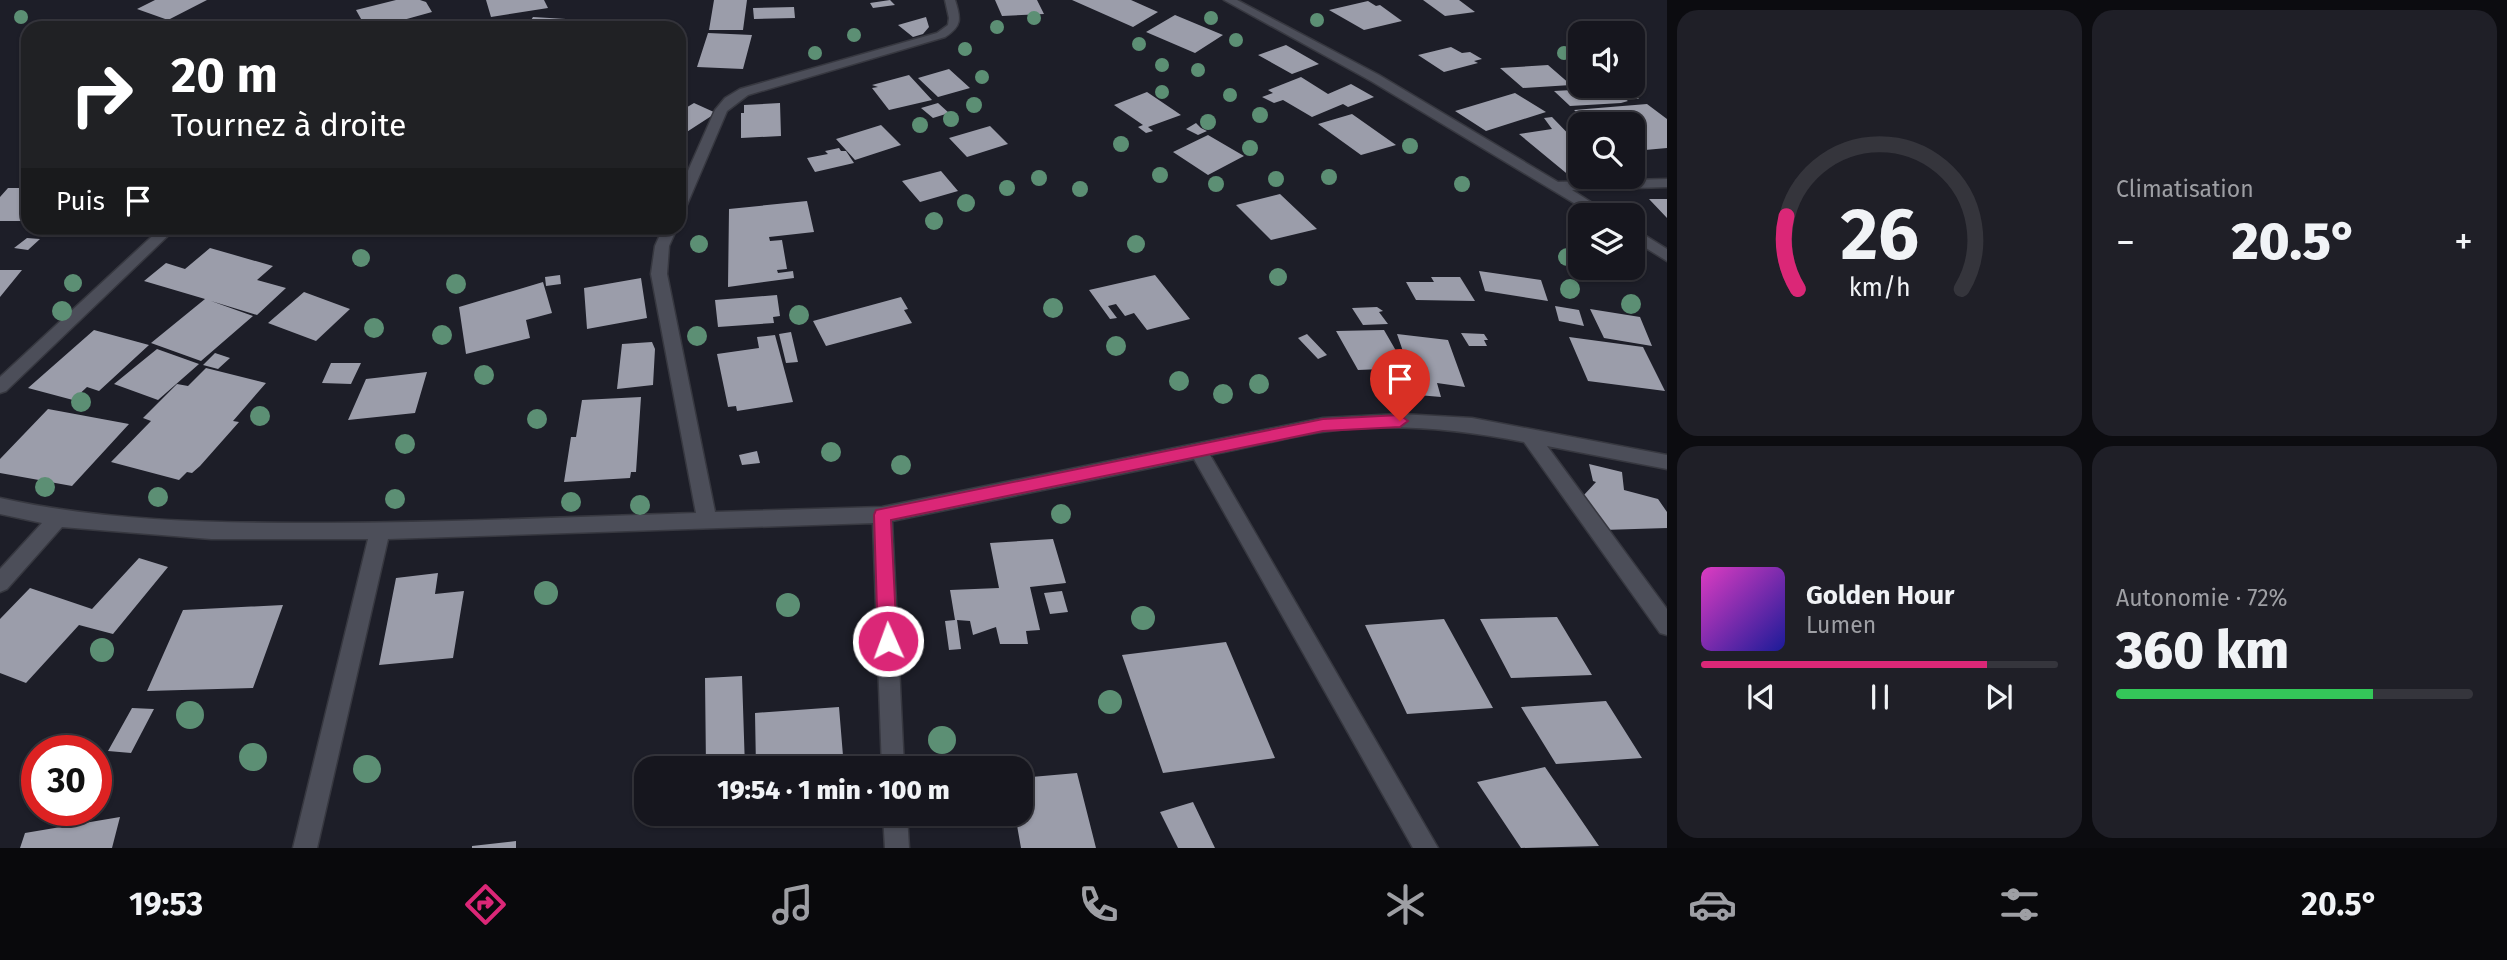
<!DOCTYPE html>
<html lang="fr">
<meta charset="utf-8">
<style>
:root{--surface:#16161e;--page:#1f1f27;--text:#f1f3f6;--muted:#9e9fa4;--line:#35353c;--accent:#db2777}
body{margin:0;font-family:"Fira Sans",sans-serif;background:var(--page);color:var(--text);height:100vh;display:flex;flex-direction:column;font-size:26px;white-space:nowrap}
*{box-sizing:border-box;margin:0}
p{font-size:23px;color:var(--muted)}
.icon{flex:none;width:38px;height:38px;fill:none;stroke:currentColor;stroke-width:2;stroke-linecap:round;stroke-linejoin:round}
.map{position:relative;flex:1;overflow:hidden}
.panel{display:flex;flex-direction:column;gap:10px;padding:10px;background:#0c0c10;width:840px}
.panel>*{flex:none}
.hud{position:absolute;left:21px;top:21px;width:665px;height:214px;border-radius:21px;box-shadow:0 2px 5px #0004,0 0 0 2px var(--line);background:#202124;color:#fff;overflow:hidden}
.controls{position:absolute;left:1568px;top:21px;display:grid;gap:14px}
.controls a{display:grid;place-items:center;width:77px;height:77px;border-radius:14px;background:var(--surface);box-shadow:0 2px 5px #0004,0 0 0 2px var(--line);font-size:35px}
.speed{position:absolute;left:21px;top:735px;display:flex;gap:14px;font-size:35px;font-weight:700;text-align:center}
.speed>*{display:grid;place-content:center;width:91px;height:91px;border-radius:50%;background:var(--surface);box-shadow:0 2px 5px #0004,0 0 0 2px var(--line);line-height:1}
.speed .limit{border:10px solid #d22;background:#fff;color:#111}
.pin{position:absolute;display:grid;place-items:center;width:60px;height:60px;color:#fff;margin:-72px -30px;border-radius:50% 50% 50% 0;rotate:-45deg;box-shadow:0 0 7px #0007}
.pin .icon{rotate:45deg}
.me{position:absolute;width:77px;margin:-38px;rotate:358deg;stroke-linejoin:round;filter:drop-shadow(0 0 5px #0008)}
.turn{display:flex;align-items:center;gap:24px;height:147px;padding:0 35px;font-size:32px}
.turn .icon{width:91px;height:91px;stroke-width:2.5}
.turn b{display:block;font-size:49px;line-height:60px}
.then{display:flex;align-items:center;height:66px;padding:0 35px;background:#0003;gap:14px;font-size:26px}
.big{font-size:52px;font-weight:800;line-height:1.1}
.panel .widget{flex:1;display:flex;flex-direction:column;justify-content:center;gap:10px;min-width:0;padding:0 24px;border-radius:21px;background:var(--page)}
.panel .dial{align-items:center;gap:0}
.dial svg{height:182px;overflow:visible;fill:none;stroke:var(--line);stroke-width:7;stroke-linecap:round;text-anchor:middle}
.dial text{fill:var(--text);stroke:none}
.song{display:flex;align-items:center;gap:21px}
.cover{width:84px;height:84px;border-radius:10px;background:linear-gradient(135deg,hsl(310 70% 55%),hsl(240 70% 35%))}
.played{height:7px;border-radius:4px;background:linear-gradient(90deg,var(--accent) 80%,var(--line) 80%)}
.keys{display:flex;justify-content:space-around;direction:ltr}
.heat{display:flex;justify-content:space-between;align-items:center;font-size:38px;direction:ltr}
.charge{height:10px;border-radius:5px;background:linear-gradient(90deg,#34c759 72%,var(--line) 0)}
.panel .tiles{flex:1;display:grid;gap:10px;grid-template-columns:repeat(2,1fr)}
.trip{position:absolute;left:634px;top:756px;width:399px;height:70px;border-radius:21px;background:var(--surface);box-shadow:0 2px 5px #0004,0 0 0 2px var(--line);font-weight:800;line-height:70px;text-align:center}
.tab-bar{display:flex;height:112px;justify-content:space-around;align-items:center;background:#09090c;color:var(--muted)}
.tab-bar .icon{width:49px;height:49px}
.tab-bar .on{color:var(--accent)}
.tab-bar b{font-size:32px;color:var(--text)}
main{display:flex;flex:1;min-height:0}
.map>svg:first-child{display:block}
.building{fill:#9b9daa}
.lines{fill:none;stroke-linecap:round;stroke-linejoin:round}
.minor-casing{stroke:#373840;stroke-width:3}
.minor{fill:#4c4e59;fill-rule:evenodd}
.tree{fill:#5c8f74}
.route{fill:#db2777;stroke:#8e194d;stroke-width:2}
</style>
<main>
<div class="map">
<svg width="1667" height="848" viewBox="0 0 1667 848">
<rect width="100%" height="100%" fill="#1d1e28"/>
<path class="building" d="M155,0H207L168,20L137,9Z
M396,0H420L426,2L432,12L385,25L365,26L356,10Z
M486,0H544L548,8L491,17Z
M714,0H747L743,30H709Z
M890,0L895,5L873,8L870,3Z
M995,0H1037L1044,14L1002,16Z
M1072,0H1131L1158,12L1133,27Z
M1423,0H1459L1475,12L1445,16Z
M1368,1L1376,6L1380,5L1402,21L1364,30L1329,10Z
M794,7L795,18L754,19L753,8Z
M1175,15L1223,35L1195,53L1146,32Z
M533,17L566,19L561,28H526Z
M926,17L929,27L923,34L913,37L898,25Z
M1607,27L1617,33H1596L1589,29Z
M708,33L752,35L743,69L697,67Z
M1286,45L1319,64L1292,74L1258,55Z
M1451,47L1462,53L1470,52L1482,59L1474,61L1478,63L1444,72L1418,55Z
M1548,65L1571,85L1523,88L1500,68Z
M949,69L970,88L938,97L918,78Z
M909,75L932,100L889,110L872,88L878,87L872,85Z
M1301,77L1328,94L1351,84L1374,97L1348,107L1343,104L1312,117L1283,100L1274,103L1262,97L1273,93L1268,90Z
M1626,87L1639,99H1625L1628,101L1621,103L1570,106L1554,91Z
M1147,92L1181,115L1148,127L1153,131L1146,133L1138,127L1143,125L1114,105Z
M1515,93L1546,112L1486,131L1455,111Z
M694,103L716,113L679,137V112Z
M780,103L781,136L741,138V113H744V105Z
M938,103L949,113L933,118L921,108Z
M1647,104L1667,119V148L1645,150L1640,145L1633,146V124H1590L1574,110Z
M1352,114L1396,145L1361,155L1318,124Z
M1552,117L1580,146V162L1577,163L1580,166V177H1594L1597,179L1577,182L1519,134L1552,129L1544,118Z
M1196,123L1201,128L1207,131L1198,135L1186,129Z
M881,125L901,145L855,160L836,139Z
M990,126L1008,144L967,157L949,138Z
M1208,135L1244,156L1208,175L1173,152Z
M839,148L841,151H846L854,163L815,172L807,158L828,154L825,151Z
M941,171L958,191L920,202L902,181Z
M8,188H28V218L25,221H0V197Z
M1280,194L1317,229L1271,240L1236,205Z
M1649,199H1667V218Z
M807,201L814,232L769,237L770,241L782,240L787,269L777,270L778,273L793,271L794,278L728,287L729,209Z
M27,238L40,239L28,250L14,248Z
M210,248L273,266L257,280L286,288L257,315L211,301L253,316L201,361L151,343L205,299L144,281L166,263L185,269Z
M0,270H22L0,297Z
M1479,271L1541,280L1548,301L1485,291Z
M560,275L561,284L546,286L545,277Z
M1155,275L1190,319L1147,330L1134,313L1125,316L1116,304L1108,306L1117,318L1110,319L1089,290Z
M1431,277H1460L1475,301L1416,300L1406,282H1434Z
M641,278L647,318L587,329L584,288Z
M543,282L552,313L526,320L530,338L466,354L459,307Z
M304,292L350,309L316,341L268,323Z
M777,295L780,316L773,317L774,323L718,327L715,300Z
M901,297L908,309L904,310L912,323L826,346L813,321Z
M1555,306L1579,310L1584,326L1559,321Z
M1377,307L1383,311L1379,312L1388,324L1363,325L1352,308Z
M1590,309L1640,317L1652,346L1604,338Z
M94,330L149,345L99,391L87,387L73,400L28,388Z
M1384,330L1406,368L1358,370L1336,331Z
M791,332L798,362L786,363L779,334Z
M1461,333L1484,334L1488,340H1484L1487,346H1469Z
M1307,334L1327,355L1318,359L1298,338Z
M1397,334L1448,340L1465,387L1437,383L1441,397L1418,395Z
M775,335L793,402L737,411L736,406L728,407L717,354L759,348L757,337Z
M1569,337L1643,347L1665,391L1588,381Z
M652,342L655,349L653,385L617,389L622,344Z
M157,349L199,364L158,400L114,384Z
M215,353L230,358L218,369L203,365Z
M331,363H361L351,384L322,383Z
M206,368L266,383L233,421L239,422L200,466L192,473L187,472L179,480L111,462L151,421L143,418L177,384L188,386Z
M427,372L415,413L348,420L366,379Z
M641,397L636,472H631L630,478L564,482L571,437H576L582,400Z
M48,409L129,424L72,486L0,473V459Z
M757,451L760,463L742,465L739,455Z
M1589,464L1622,472L1624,490L1658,499L1667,512V528L1603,530L1583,496L1596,482L1593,481Z
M1053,539L1066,583L1030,587L1040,630L1026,631L1028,644H1000L996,627L973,635L970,621L957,620L961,649L949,650L945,621L955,620L950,590L999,588L990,543Z
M139,558L168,567L113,634L79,625L26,683L0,673V619L30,588L92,609Z
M438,573L435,594L464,591L453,658L379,665L396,578Z
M1062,591L1068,612L1050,614L1044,593Z
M283,605L253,688L147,691L183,610Z
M1557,617L1592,675L1511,678L1480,619Z
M1444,619L1493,708L1407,714L1365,625Z
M1226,642L1275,758L1163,773L1122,655Z
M742,676L745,768H706L705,678Z
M1606,701L1642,758L1556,764L1521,707Z
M839,707L844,768H756L755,713Z
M132,708L154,709L131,753L108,751Z
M1545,767L1599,846L1521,848L1477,782Z
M1077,773L1096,848H1021L1015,814H1020V778Z
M1193,802L1215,848H1178L1160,812Z
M120,817L112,848H20L25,833Z
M516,841V848H472V846Z"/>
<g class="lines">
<g class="minor-casing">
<path id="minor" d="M945,0H955C961,19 962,26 945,37L748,95L727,111L686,207L679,211V191L715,110L725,98L740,89L937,33L948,25L949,18Z
M1224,0H1237L1379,75L1558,182L1667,179V187L1572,190L1611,215H1594L1371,81Z
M161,228H176L6,391L0,393V377Z
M663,228H677L669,246L667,274L715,512L882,507L1323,418L1400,414L1472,418L1667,455V469L1547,446L1667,609V635L1660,633L1524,442C1458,429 1387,422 1321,432C1284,438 1247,448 1210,455L1438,848H1413L1194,459L892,521L904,768H882L873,523L388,539L317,848H293L368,539H211L62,527L7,589L0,592V569L42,523L0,514V498C103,521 208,523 313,523C440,523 568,517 696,513L651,274L655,246Z
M1633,228L1667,249V261L1633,240Z
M883,814H907L909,848H885Z"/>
</g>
<use href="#minor" class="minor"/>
</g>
<g class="tree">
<circle cx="21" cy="17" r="7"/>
<circle cx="1034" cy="18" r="7"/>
<circle cx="1211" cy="18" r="7"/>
<circle cx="1317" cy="20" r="7"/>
<circle cx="997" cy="27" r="7"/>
<circle cx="854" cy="35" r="7"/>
<circle cx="1236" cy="40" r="7"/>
<circle cx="1139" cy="44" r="7"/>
<circle cx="965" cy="49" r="7"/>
<circle cx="815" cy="53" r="7"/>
<circle cx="1564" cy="53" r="7"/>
<circle cx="1162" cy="65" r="7"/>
<circle cx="1198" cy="70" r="7"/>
<circle cx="982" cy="77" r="7"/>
<circle cx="1162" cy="92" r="7"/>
<circle cx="1230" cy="95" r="7"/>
<circle cx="974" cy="105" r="8"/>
<circle cx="1260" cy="115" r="8"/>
<circle cx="951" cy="119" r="8"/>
<circle cx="1208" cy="122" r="8"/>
<circle cx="920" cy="125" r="8"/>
<circle cx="1121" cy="144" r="8"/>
<circle cx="1410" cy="146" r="8"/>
<circle cx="1250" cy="148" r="8"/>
<circle cx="1160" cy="175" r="8"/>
<circle cx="1329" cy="177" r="8"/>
<circle cx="1039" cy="178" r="8"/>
<circle cx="1276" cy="179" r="8"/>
<circle cx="1216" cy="184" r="8"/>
<circle cx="1462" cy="184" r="8"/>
<circle cx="1007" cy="188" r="8"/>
<circle cx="1080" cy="189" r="8"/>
<circle cx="966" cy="203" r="9"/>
<circle cx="934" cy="221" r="9"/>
<circle cx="699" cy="244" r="9"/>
<circle cx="1136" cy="244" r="9"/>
<circle cx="1567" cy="257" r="9"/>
<circle cx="361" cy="258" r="9"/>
<circle cx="1278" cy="277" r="9"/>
<circle cx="73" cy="283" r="9"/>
<circle cx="456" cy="284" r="10"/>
<circle cx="1570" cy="289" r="10"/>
<circle cx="1631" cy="304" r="10"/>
<circle cx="1053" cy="308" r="10"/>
<circle cx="62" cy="311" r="10"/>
<circle cx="799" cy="315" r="10"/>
<circle cx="374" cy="328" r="10"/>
<circle cx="442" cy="335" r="10"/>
<circle cx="697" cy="336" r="10"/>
<circle cx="1116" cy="346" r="10"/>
<circle cx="484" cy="375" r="10"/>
<circle cx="1179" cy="381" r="10"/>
<circle cx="1259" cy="384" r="10"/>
<circle cx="1223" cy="394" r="10"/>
<circle cx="81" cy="402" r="10"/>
<circle cx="260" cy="416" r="10"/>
<circle cx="537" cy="419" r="10"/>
<circle cx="405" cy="444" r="10"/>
<circle cx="831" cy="452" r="10"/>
<circle cx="901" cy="465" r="10"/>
<circle cx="45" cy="487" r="10"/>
<circle cx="158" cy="497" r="10"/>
<circle cx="395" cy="499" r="10"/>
<circle cx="571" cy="502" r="10"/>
<circle cx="640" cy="505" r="10"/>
<circle cx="1061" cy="514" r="10"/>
<circle cx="546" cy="593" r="12"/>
<circle cx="788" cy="605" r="12"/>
<circle cx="1143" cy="618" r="12"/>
<circle cx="102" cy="650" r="12"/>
<circle cx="1110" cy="702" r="12"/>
<circle cx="190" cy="715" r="14"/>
<circle cx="942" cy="740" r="14"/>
<circle cx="253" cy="757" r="14"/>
<circle cx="367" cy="769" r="14"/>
</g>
<path class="route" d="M1400,415L1408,421L1400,427L1323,431L891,520L897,641L894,648L888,650L881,648L878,641L874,515L876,510L1323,419Z"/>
</svg>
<div class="controls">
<a><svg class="icon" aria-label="sound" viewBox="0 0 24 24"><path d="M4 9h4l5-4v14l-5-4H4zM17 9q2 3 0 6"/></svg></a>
<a><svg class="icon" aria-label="search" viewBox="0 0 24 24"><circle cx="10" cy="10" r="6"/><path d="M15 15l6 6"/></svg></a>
<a><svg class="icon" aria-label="layers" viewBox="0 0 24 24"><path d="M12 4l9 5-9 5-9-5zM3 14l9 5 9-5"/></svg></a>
</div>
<div class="speed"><div class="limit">30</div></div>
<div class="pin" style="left:1400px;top:421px;background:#d93025"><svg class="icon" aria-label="arrive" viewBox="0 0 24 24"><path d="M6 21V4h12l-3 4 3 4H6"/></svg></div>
<svg class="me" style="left:888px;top:641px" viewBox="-20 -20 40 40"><circle r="17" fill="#db2777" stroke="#fff" stroke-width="3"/><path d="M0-11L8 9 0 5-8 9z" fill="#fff"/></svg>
<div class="trip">19:54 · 1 min · 100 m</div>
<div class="hud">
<div class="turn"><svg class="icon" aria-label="right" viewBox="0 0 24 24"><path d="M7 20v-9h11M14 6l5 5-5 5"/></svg><div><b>20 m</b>Tournez à droite</div></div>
<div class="then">Puis<svg class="icon" aria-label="arrive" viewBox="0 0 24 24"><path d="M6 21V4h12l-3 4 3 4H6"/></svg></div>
</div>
</div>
<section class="panel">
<div class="tiles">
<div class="widget dial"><svg viewBox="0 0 100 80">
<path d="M14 69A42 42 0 1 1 86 69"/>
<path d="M14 69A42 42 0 0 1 9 37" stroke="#db2777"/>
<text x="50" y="56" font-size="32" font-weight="700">26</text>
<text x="50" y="72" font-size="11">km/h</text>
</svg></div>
<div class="widget"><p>Climatisation</p>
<div class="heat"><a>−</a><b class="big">20.5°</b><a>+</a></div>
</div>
<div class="widget">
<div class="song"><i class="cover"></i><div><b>Golden Hour</b><p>Lumen</p></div></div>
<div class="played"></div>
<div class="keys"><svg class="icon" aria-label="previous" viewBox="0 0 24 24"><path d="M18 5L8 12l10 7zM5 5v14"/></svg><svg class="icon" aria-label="pause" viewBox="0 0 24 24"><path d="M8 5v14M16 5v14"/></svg><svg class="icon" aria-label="next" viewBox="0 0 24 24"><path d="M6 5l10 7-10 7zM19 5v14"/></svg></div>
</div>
<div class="widget"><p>Autonomie · 72%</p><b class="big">360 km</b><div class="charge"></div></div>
</div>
</section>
</main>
<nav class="tab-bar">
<b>19:53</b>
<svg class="icon on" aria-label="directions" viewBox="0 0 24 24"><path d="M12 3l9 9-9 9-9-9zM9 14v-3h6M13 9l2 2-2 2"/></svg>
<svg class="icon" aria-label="music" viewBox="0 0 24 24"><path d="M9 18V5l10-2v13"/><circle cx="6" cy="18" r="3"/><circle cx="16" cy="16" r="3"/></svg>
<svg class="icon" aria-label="phone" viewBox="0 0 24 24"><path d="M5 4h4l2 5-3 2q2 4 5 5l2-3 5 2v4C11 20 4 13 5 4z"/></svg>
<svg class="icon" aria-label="climate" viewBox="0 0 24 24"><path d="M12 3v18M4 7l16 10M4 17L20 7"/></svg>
<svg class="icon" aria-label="car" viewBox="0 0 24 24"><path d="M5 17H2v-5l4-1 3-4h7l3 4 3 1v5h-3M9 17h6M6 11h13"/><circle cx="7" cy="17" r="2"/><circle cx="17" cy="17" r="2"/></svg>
<svg class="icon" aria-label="filters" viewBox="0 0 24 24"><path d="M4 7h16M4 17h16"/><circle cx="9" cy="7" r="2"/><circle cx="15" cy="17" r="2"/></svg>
<b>20.5°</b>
</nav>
